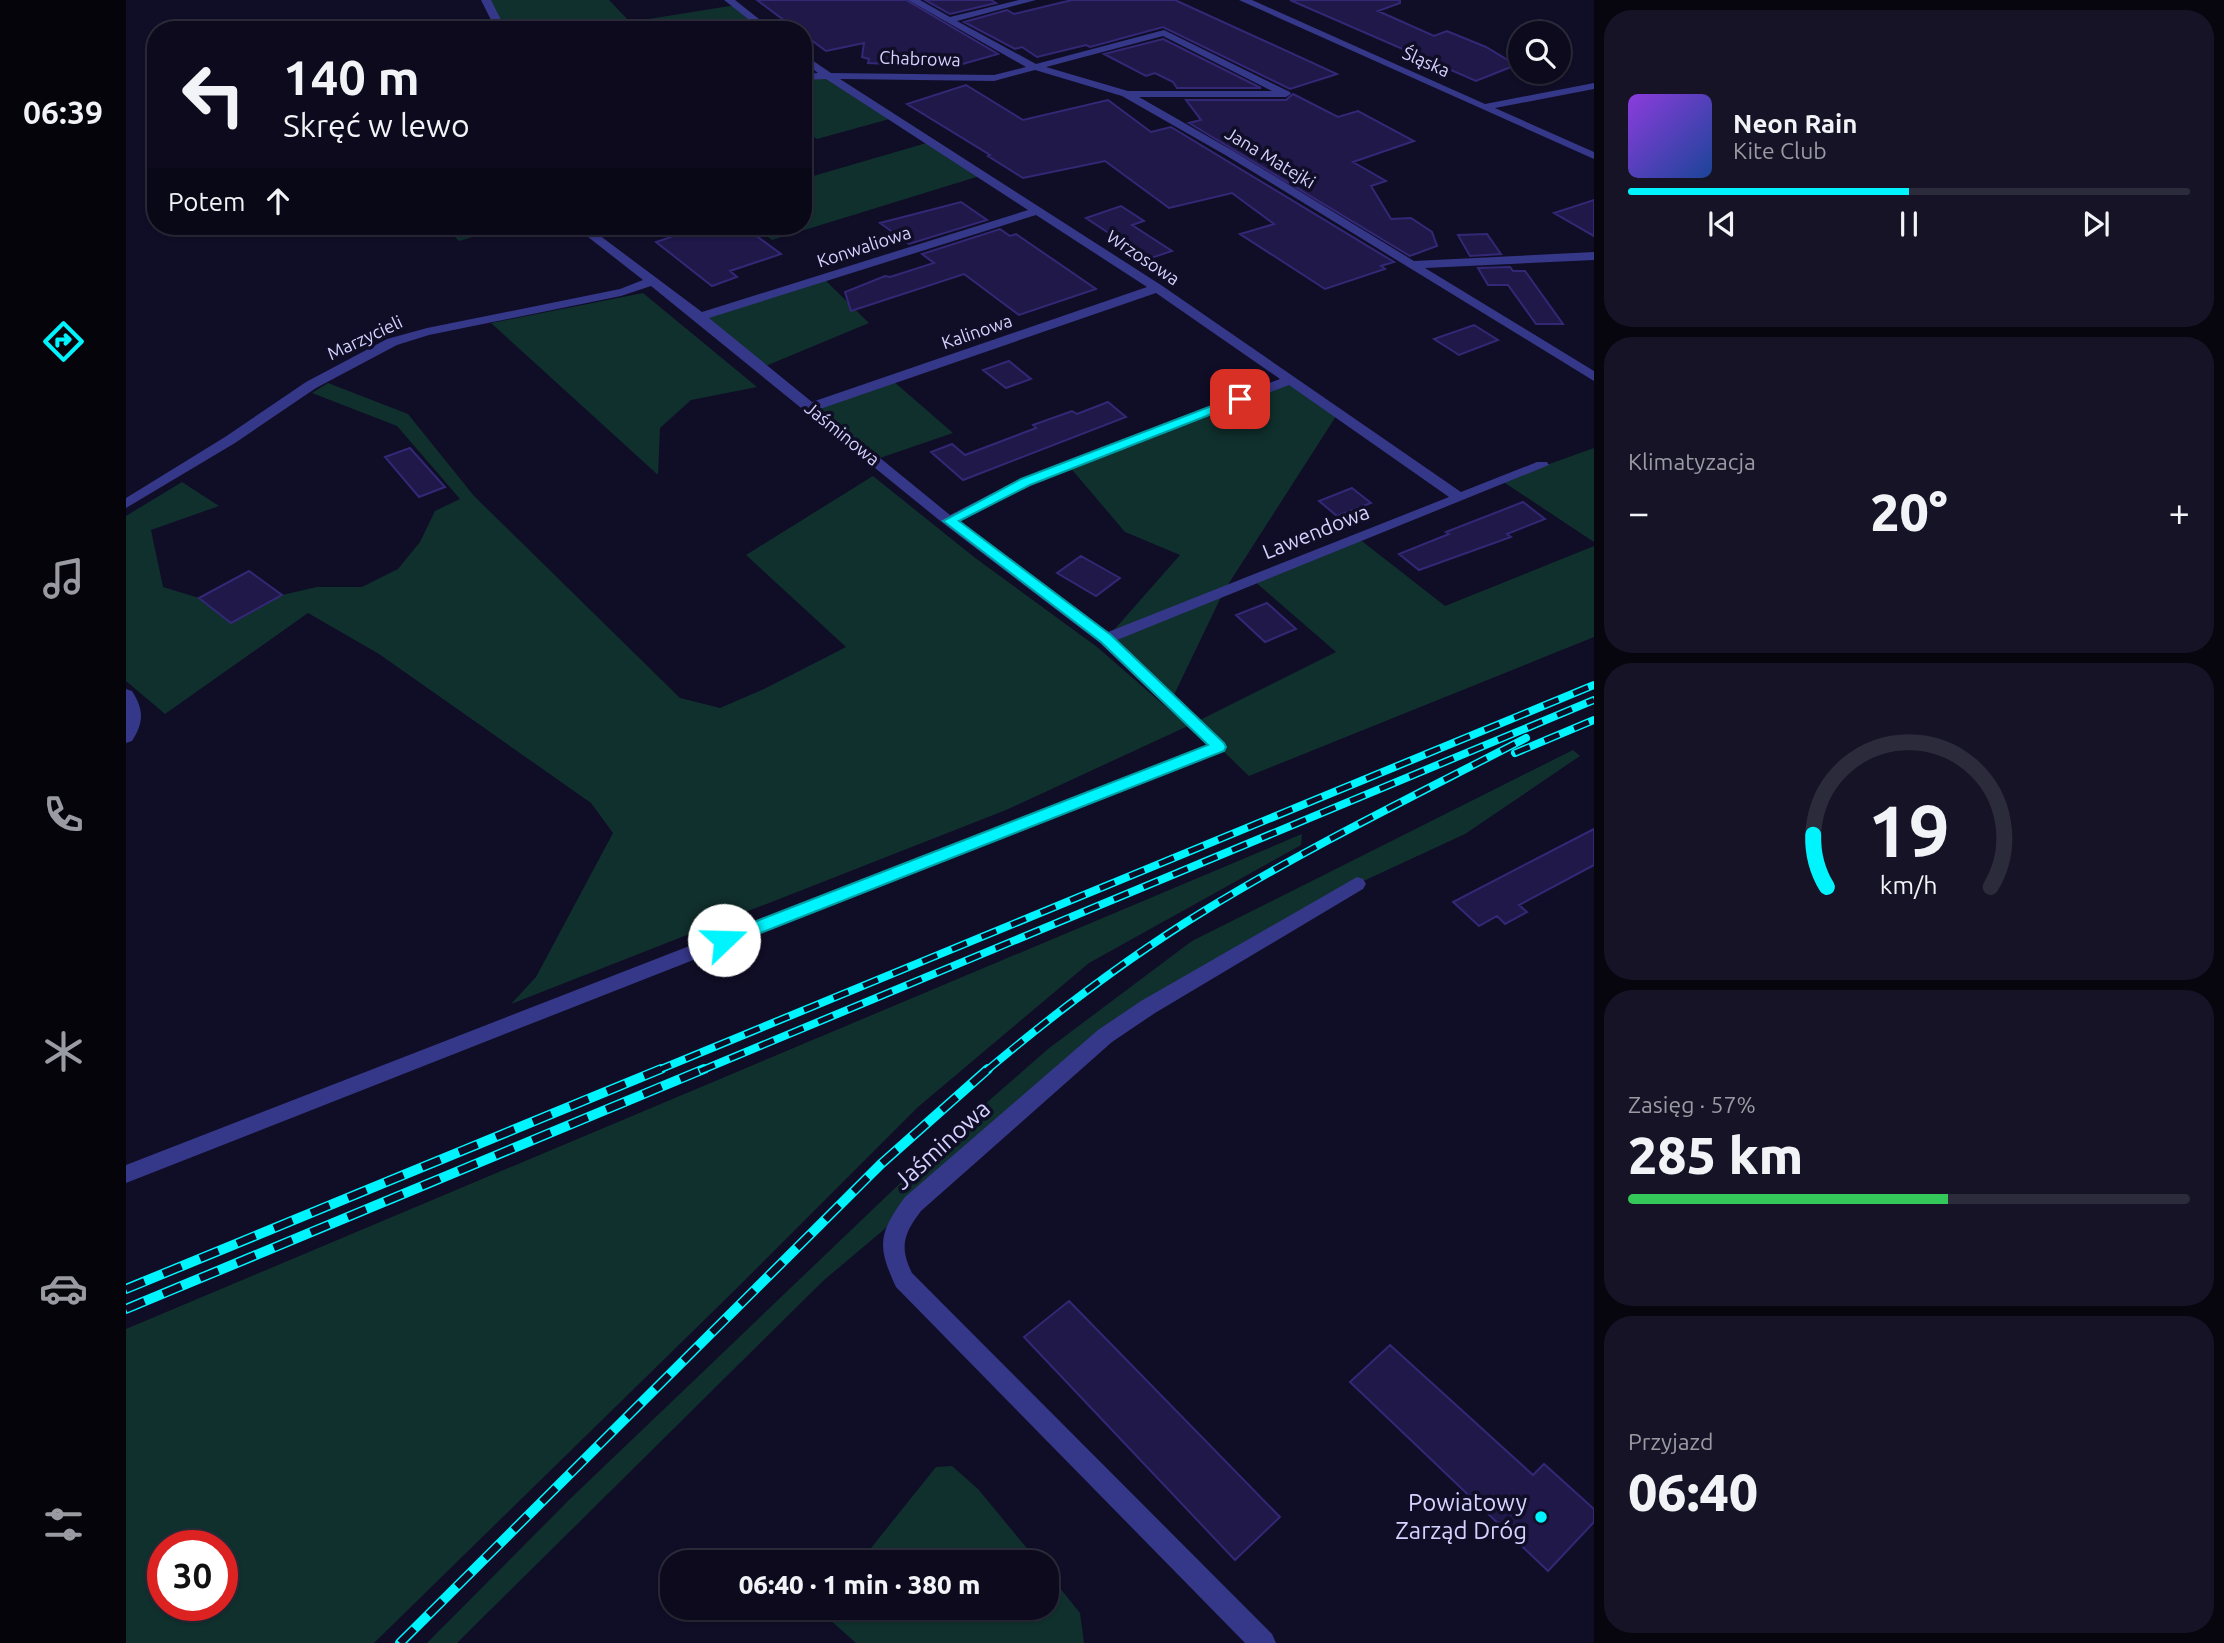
<!DOCTYPE html>
<html lang="pl">
<meta charset="utf-8">
<style>
:root{--surface:#0c0a1c;--page:#151325;--text:#f1f3f6;--muted:#9a9aa3;--line:#2c2b3b;--accent:#00f4fd}
body{margin:0;font-family:Ubuntu,sans-serif;background:var(--page);color:var(--text);height:100vh;display:flex;flex-direction:column;font-size:26px;white-space:nowrap}
*{box-sizing:border-box;margin:0}
p{font-size:23px;color:var(--muted)}
.icon{flex:none;width:38px;height:38px;fill:none;stroke:currentColor;stroke-width:2;stroke-linecap:round;stroke-linejoin:round}
.map{position:relative;flex:1;overflow:hidden}
.panel{display:flex;flex-direction:column;gap:10px;padding:10px;background:#07060f;width:630px}
.panel>*{flex:none}
.guide{position:absolute;left:21px;top:21px;width:665px;height:214px;border-radius:28px;box-shadow:0 2px 5px #0004,0 0 0 2px var(--line);background:#0c0a1c;color:var(--text);overflow:hidden}
.controls{position:absolute;left:1382px;top:21px;display:grid;gap:14px}
.controls a{display:grid;place-items:center;width:63px;height:63px;border-radius:50%;background:var(--surface);box-shadow:0 2px 5px #0004,0 0 0 2px var(--line);font-size:35px}
.speed{position:absolute;left:21px;top:1530px;display:flex;gap:14px;font-size:35px;font-weight:700;text-align:center}
.speed>*{display:grid;place-content:center;width:91px;height:91px;border-radius:50%;background:var(--surface);box-shadow:0 2px 5px #0004,0 0 0 2px var(--line);line-height:1}
.speed .limit{border:10px solid #d22;background:#fff;color:#111}
.pin{position:absolute;display:grid;place-items:center;width:60px;height:60px;color:#fff;margin:-30px;border-radius:14px;box-shadow:0 4px 10px #0006}
.me{position:absolute;width:77px;margin:-38px;rotate:69deg;stroke-linejoin:round;filter:drop-shadow(0 0 5px #0008)}
.turn{display:flex;align-items:center;gap:24px;height:147px;padding:0 21px;font-size:32px}
.turn .icon{width:91px;height:91px;stroke-width:2.5}
.turn b{display:block;font-size:49px;line-height:60px}
.then{display:flex;align-items:center;height:66px;padding:0 21px;background:#0003;gap:14px;font-size:26px}
.big{font-size:52px;font-weight:800;line-height:1.1}
.panel .widget{flex:1;display:flex;flex-direction:column;justify-content:center;gap:10px;min-width:0;padding:0 24px;border-radius:28px;background:var(--page)}
.panel .dial{align-items:center;gap:0}
.dial svg{height:182px;overflow:visible;fill:none;stroke:var(--line);stroke-width:7;stroke-linecap:round;text-anchor:middle}
.dial text{fill:var(--text);stroke:none}
.song{display:flex;align-items:center;gap:21px}
.cover{width:84px;height:84px;border-radius:10px;background:linear-gradient(135deg,hsl(270 70% 55%),hsl(220 70% 35%))}
.played{height:7px;border-radius:4px;background:linear-gradient(90deg,var(--accent) 50%,var(--line) 50%)}
.keys{display:flex;justify-content:space-around;direction:ltr}
.heat{display:flex;justify-content:space-between;align-items:center;font-size:38px;direction:ltr}
.charge{height:10px;border-radius:5px;background:linear-gradient(90deg,#34c759 57%,var(--line) 0)}
.trip{position:absolute;left:534px;top:1550px;width:399px;height:70px;border-radius:28px;background:var(--surface);box-shadow:0 2px 5px #0004,0 0 0 2px var(--line);font-weight:800;line-height:70px;text-align:center}
main{display:flex;flex:1;min-height:0}
.tab-bar{display:flex;flex-direction:column;width:126px;justify-content:space-around;align-items:center;background:#05040b;color:var(--muted)}
.tab-bar .icon{width:49px;height:49px}
.tab-bar .on{color:var(--accent)}
.tab-bar b{font-size:32px;color:var(--text)}
.map>svg:first-child{display:block}
.green{fill:#10302d;fill-rule:evenodd}
.building{fill:#1f1848;stroke:#332876;stroke-width:2}
.lines{fill:none;stroke-linecap:round;stroke-linejoin:round}
.minor{fill:#353788;fill-rule:evenodd}
.rail-far1-casing{stroke:#00f4fd;stroke-width:8}
.rail-casing{stroke:#00f4fd;stroke-width:10}
.rail-far1{stroke:#100d26;stroke-width:5;stroke-dasharray:16;stroke-linecap:butt}
.rail{stroke:#100d26;stroke-width:7;stroke-dasharray:20;stroke-linecap:butt}
.route{fill:#00f4fd;stroke:#009fa4;stroke-width:2}
.poi-dot{fill:#00f4fd;stroke:#100d26;stroke-width:2.5}
.labels{text-anchor:middle;stroke-width:7;stroke-linejoin:round;paint-order:stroke}
.far-street-label{font-size:18px;fill:#d4d2ff;stroke:#100d26}
.street-label{font-size:21px;fill:#d4d2ff;stroke:#100d26}
.near-street-label{font-size:24px;fill:#d4d2ff;stroke:#100d26}
.near-poi-label{font-size:24px;fill:#d4d2ff;stroke:#100d26;text-anchor:end}
</style>
<main>
<nav class="tab-bar">
<b>06:39</b>
<svg class="icon on" aria-label="directions" viewBox="0 0 24 24"><path d="M12 3l9 9-9 9-9-9zM9 14v-3h6M13 9l2 2-2 2"/></svg>
<svg class="icon" aria-label="music" viewBox="0 0 24 24"><path d="M9 18V5l10-2v13"/><circle cx="6" cy="18" r="3"/><circle cx="16" cy="16" r="3"/></svg>
<svg class="icon" aria-label="phone" viewBox="0 0 24 24"><path d="M5 4h4l2 5-3 2q2 4 5 5l2-3 5 2v4C11 20 4 13 5 4z"/></svg>
<svg class="icon" aria-label="climate" viewBox="0 0 24 24"><path d="M12 3v18M4 7l16 10M4 17L20 7"/></svg>
<svg class="icon" aria-label="car" viewBox="0 0 24 24"><path d="M5 17H2v-5l4-1 3-4h7l3 4 3 1v5h-3M9 17h6M6 11h13"/><circle cx="7" cy="17" r="2"/><circle cx="17" cy="17" r="2"/></svg>
<svg class="icon" aria-label="filters" viewBox="0 0 24 24"><path d="M4 7h16M4 17h16"/><circle cx="9" cy="7" r="2"/><circle cx="15" cy="17" r="2"/></svg>
</nav>
<div class="map">
<svg width="1468" height="1643" viewBox="0 0 1468 1643">
<rect width="100%" height="100%" fill="#100d26"/>
<path class="green" d="M360,0H483L504,22L610,5L642,30H375Z
M702,76L767,118L691,139L677,129V77Z
M804,142L857,175L646,240L627,226H677V179Z
M318,226H385L333,241Z
M697,278L743,323L635,368L574,317Z
M517,293L631,387L565,400L534,428L532,475L365,323Z
M766,380L827,433L748,460L683,408Z
M1164,380L1212,413L1098,591L1045,701L980,639L1054,555L999,532L942,465Z
M202,383L282,414L348,496L554,698L594,708L638,689L720,647L620,555L747,476L848,557L971,647L1062,726L880,810L385,1004L410,977L487,833L465,803L253,654L182,613L39,714L0,681V516L56,482L93,506L25,530L37,587L73,598L156,595L191,587H236L272,569L294,542L309,511L334,499L271,426L186,393Z
M1468,448V542L1376,481Z
M1232,538L1319,606L1468,546V637L1123,776L1068,723L1210,652L1127,580Z
M1447,750L1454,756L1339,834L1231,884L1022,1007L697,1281L331,1643H301L445,1498L835,1125L922,1049L1066,941Z
M1176,834L1175,845L963,963L792,1107L612,1287L248,1643H0V1329ZM37,1545H96V1605H37Z
M826,1466L852,1489L913,1563H733L810,1467Z
M921,1572L954,1613L958,1643H730L694,1611L696,1608H920Z"/>
<path class="building" d="M631,0H780L872,54L826,67L742,63L743,59L736,57L738,43L700,51L677,34V30H671Z
M799,0H865L870,3L824,14Z
M946,0H1049L1211,74L1164,89L1037,27L964,47L960,45L911,57L896,47L889,49L838,22L881,10L888,14Z
M1164,0H1274V3L1252,11L1308,36L1321,31L1360,47L1390,65L1350,81Z
M1037,39L1135,88H1051L1047,82L1029,73L1020,76L978,54Z
M840,85L897,120L982,100L1025,132L1045,127L1268,262L1255,266L1259,269L1199,289L1114,234L1148,224L1106,193L1043,208L979,161L897,178L862,156L864,155L781,104Z
M1167,94L1212,117L1232,111L1288,141L1227,162L1260,181L1245,186L1265,219L1285,218L1306,232L1311,246L1284,256L1063,123L1075,120L1060,100H1160Z
M1468,200V236L1428,213Z
M835,202L861,220L783,244L754,223Z
M995,206L1018,221L1006,225L1046,251L1022,259L960,218Z
M577,226H617L655,254L604,271L611,277L586,286L530,242Z
M874,229L884,236L890,234L970,289L893,315L838,274L725,311L719,292L759,276L764,277L808,263L796,254Z
M1361,234L1375,254L1344,256L1332,235Z
M1384,267L1387,271H1399L1437,324H1410L1382,285H1362L1352,268Z
M1348,325L1372,340L1333,355L1308,339Z
M883,361L905,379L880,388L857,370Z
M982,402L1000,417L837,480L805,452L826,444L839,455L910,428L907,425L946,411L951,414Z
M284,448L319,487L293,497L259,457Z
M1226,488L1245,503L1211,516L1193,501Z
M1397,502L1419,519L1381,534L1385,537L1293,570L1273,554L1323,534L1320,532Z
M955,556L994,578L970,596L931,573Z
M123,571L156,595L105,623L73,598Z
M1141,603L1170,629L1139,642L1110,615Z
M1468,829V865L1393,905L1401,912L1379,924L1371,916L1353,926L1327,902Z
M943,1301L1154,1517L1109,1560L898,1337Z
M1264,1345L1407,1475L1418,1464L1468,1509V1522L1422,1571L1224,1382Z"/>
<g class="lines">
<path class="minor" d="M355,0H365L380,30H370Z
M598,0H609L647,30H636Z
M782,0H794L824,17L893,0H910L831,21L910,64L1038,30L1164,92L1165,94L1160,97H1013L1109,152L1288,261L1468,252V260L1299,268L1468,371V381L1101,156L996,96L909,70L868,81L714,79L1035,285L1335,492L1411,462H1421L1423,465L991,640L1099,743L1101,747L1099,751L0,1183V1165L1081,745L974,643L818,524L525,286L495,296L303,335L271,345L190,388L109,443L0,508V498L99,437L180,382L261,339L301,328L494,289L517,280L448,226H461L576,312L902,210L700,79L677,80V74L692,73L677,62V54L705,73L868,75L900,67ZM1037,36L1146,91H1002L920,67ZM910,215L1021,287L686,402L583,318ZM1030,293L1154,379L894,479L824,515L694,409ZM1163,385L1323,497L982,632L833,522L904,485Z
M1113,0H1126L1359,104L1468,83V89L1369,108L1468,152V159Z
M0,689L6,691C18,710 18,722 6,741L0,743Z
M1231,877L1237,879L1240,884L1237,889L1029,1013L986,1042L795,1211C778,1233 773,1247 786,1273L1146,1634L1150,1643H1119L770,1287C751,1246 752,1234 779,1197L972,1030L1015,1001Z"/>
<g class="rail-far1-casing">
<path id="rail-far1" d="M1389,753L1468,720
M530,1071L1468,685
M574,1071L1468,700
M860,1071C929,1013 1001,958 1078,911C1182,847 1292,794 1400,738"/>
</g>
<g class="rail-casing">
<path id="rail" d="M0,1289L535,1069
M0,1309L578,1069
M274,1643L755,1164L862,1069"/>
</g>
<use href="#rail-far1" class="rail-far1"/>
<use href="#rail" class="rail"/>
</g>
<path class="route" d="M1114,395L1119,396V401L904,485L833,521L985,635L1098,743L1100,747L1098,751L604,945H592L590,940L592,936L1082,745L975,642L817,521L895,479Z"/>
<circle class="poi-dot" cx="1415" cy="1517" r="7"/>
<g class="labels">
<g class="far-street-label">
<text transform="translate(794 59) rotate(2)" y="6">Chabrowa</text>
<text transform="translate(1300 62) rotate(24)" y="6">Śląska</text>
<text transform="translate(1144 158) rotate(31)" y="6">Jana Matejki</text>
<text transform="translate(738 247) rotate(-18)" y="6">Konwaliowa</text>
<text transform="translate(1017 258) rotate(34)" y="6">Wrzosowa</text>
<text transform="translate(851 332) rotate(-19)" y="6">Kalinowa</text>
<text transform="translate(239 338) rotate(-25)" y="6">Marzycieli</text>
<text transform="translate(716 434) rotate(39)" y="6">Jaśminowa</text>
</g>
<g class="street-label">
<text transform="translate(1190 532) rotate(-22)" y="7">Lawendowa</text>
</g>
<g class="near-street-label">
<text transform="translate(816 1145) rotate(-42)" y="8">Jaśminowa</text>
</g>
<g class="near-poi-label">
<text x="1401" y="1511">Powiatowy<tspan x="1401" dy="28">Zarząd Dróg</tspan></text>
</g>
</g>
</svg>
<div class="controls">
<a><svg class="icon" aria-label="search" viewBox="0 0 24 24"><circle cx="10" cy="10" r="6"/><path d="M15 15l6 6"/></svg></a>
</div>
<div class="speed"><div class="limit">30</div></div>
<div class="pin" style="left:1114px;top:399px;background:#d93025"><svg class="icon" aria-label="arrive" viewBox="0 0 24 24"><path d="M6 21V4h12l-3 4 3 4H6"/></svg></div>
<svg class="me" style="left:598px;top:940px" viewBox="-20 -20 40 40"><circle r="19" fill="#fff"/><path d="M0-13L10 11 0 6-10 11z" fill="#00f4fd"/></svg>
<div class="trip">06:40 · 1 min · 380 m</div>
<div class="guide">
<div class="turn"><svg class="icon" aria-label="left" viewBox="0 0 24 24"><path d="M17 20v-9H6M10 6l-5 5 5 5"/></svg><div><b>140 m</b>Skręć w lewo</div></div>
<div class="then">Potem<svg class="icon" aria-label="ahead" viewBox="0 0 24 24"><path d="M12 20V5M6 11l6-6 6 6"/></svg></div>
</div>
</div>
<section class="panel">
<div class="widget">
<div class="song"><i class="cover"></i><div><b>Neon Rain</b><p>Kite Club</p></div></div>
<div class="played"></div>
<div class="keys"><svg class="icon" aria-label="previous" viewBox="0 0 24 24"><path d="M18 5L8 12l10 7zM5 5v14"/></svg><svg class="icon" aria-label="pause" viewBox="0 0 24 24"><path d="M8 5v14M16 5v14"/></svg><svg class="icon" aria-label="next" viewBox="0 0 24 24"><path d="M6 5l10 7-10 7zM19 5v14"/></svg></div>
</div>
<div class="widget"><p>Klimatyzacja</p>
<div class="heat"><a>−</a><b class="big">20°</b><a>+</a></div>
</div>
<div class="widget dial"><svg viewBox="0 0 100 80">
<path d="M14 69A42 42 0 1 1 86 69"/>
<path d="M14 69A42 42 0 0 1 8 46" stroke="#00f4fd"/>
<text x="50" y="56" font-size="32" font-weight="700">19</text>
<text x="50" y="72" font-size="11">km/h</text>
</svg></div>
<div class="widget"><p>Zasięg · 57%</p><b class="big">285 km</b><div class="charge"></div></div>
<div class="widget"><p>Przyjazd</p><b class="big">06:40</b></div>
</section>
</main>
